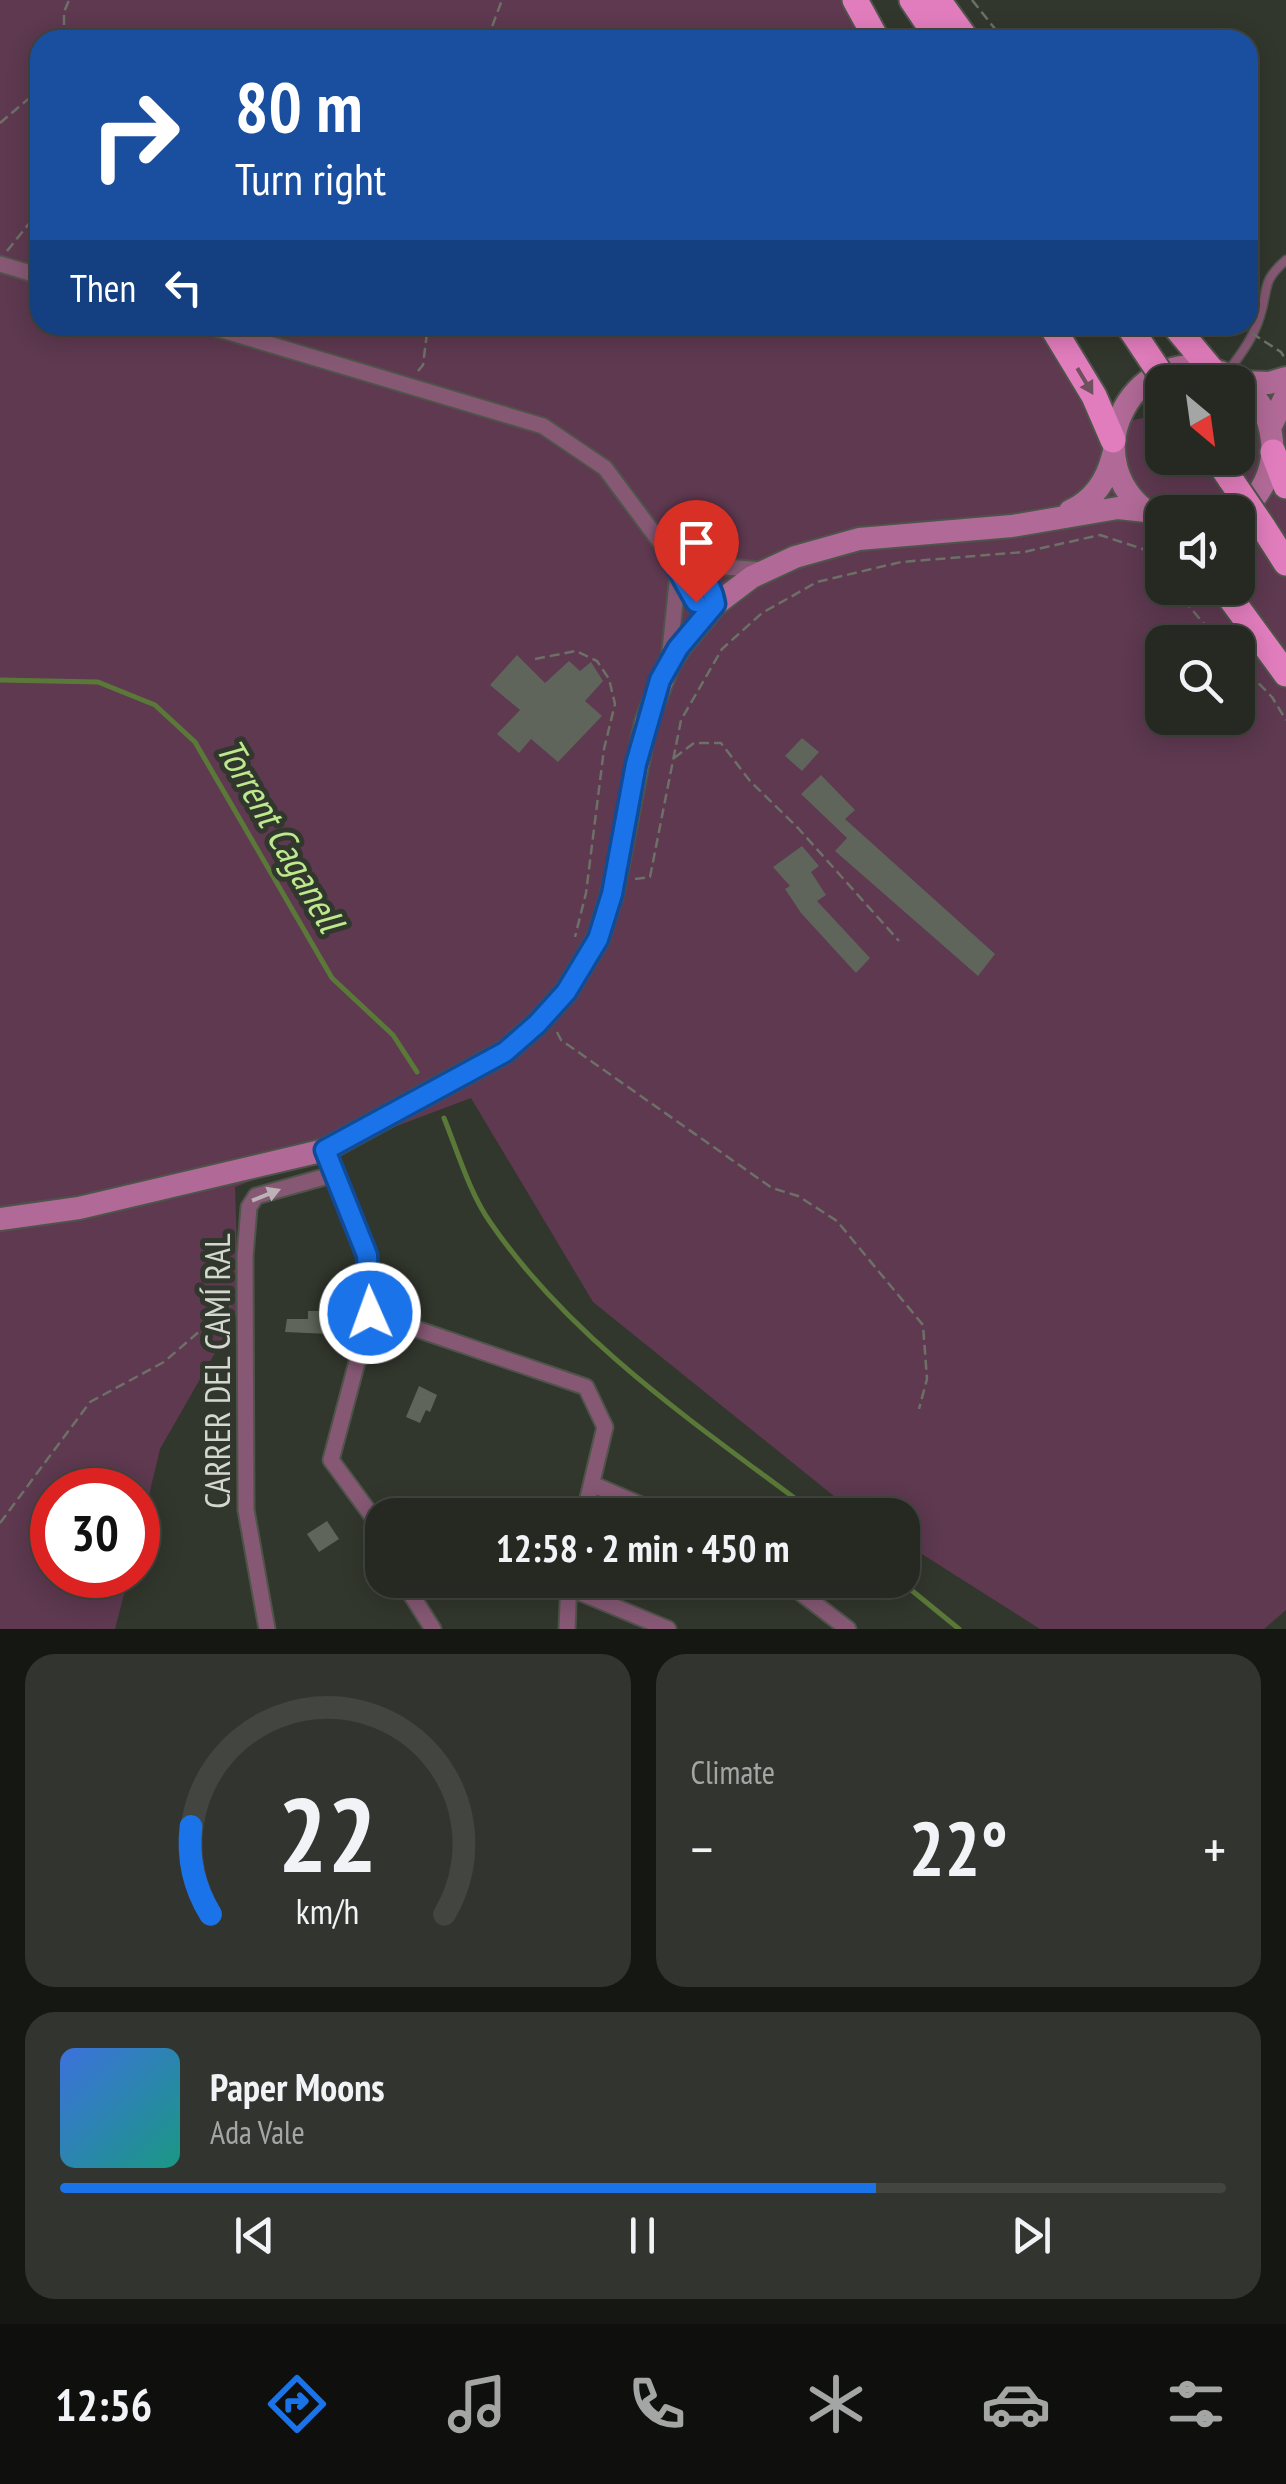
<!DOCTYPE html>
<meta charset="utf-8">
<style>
:root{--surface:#262922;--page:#32352f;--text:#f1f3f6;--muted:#a4a6a5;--line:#424540;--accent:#1a73e8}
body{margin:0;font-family:"PT Sans Narrow",sans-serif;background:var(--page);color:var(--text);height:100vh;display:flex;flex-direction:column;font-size:38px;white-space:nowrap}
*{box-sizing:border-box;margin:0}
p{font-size:32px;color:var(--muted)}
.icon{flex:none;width:55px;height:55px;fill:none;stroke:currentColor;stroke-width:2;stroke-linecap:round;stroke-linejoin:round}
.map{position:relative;height:1629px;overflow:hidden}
.sheet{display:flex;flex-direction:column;gap:25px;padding:25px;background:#151713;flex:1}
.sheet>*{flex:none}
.banner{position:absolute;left:30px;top:30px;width:1228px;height:305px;border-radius:30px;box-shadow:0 5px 25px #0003,0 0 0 2px var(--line);background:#1a4fa0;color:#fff;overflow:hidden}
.needle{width:65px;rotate:151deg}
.buttons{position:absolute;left:1145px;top:365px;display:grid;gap:20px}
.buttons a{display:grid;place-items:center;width:110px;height:110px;border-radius:20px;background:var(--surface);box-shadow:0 5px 25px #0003,0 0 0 2px var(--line);font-size:50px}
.speed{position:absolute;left:30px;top:1468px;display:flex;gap:20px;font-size:50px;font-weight:700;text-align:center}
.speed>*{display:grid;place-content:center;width:130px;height:130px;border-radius:50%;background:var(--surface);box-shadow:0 5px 25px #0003,0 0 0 2px var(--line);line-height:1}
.speed .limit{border:15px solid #d22;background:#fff;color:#111}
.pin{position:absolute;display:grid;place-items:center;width:85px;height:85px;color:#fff;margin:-102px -42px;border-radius:50% 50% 50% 0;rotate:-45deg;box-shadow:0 0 10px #0007}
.pin .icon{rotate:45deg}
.me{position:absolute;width:110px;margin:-55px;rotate:358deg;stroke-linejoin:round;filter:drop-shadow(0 0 8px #0008)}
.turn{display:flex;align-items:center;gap:35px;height:210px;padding:0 40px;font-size:45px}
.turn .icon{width:130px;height:130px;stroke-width:2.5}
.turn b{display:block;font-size:70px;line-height:85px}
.then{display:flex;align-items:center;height:95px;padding:0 40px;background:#0003;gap:20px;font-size:38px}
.big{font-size:75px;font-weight:700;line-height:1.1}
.sheet .card{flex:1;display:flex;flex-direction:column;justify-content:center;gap:15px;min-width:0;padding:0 35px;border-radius:30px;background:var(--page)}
.sheet .dial{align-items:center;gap:0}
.dial svg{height:260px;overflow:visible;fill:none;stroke:var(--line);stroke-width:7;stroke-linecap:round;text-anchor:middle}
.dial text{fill:var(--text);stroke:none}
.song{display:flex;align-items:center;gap:30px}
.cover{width:120px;height:120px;border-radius:15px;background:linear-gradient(135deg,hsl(220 70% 55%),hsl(170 70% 35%))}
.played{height:10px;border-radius:5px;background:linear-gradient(90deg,var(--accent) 70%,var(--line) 70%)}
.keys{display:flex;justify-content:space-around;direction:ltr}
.heat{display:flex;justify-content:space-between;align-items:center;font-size:55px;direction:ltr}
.sheet .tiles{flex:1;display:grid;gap:25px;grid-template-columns:1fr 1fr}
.card:last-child{grid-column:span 2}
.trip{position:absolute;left:365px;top:1498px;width:555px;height:100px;border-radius:30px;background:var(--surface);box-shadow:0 5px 25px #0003,0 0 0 2px var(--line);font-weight:700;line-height:100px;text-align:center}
.dock{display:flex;height:160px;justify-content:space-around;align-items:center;background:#0f100e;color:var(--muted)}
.dock .icon{width:70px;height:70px}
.dock .selected{color:var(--accent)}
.dock b{font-size:45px;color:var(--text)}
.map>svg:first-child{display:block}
.green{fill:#5e3950;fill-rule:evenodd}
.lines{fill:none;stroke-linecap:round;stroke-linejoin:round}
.stream{stroke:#5a7938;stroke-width:5}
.building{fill:#5f655a}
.service-casing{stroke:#4f544a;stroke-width:11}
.minor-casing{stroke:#4f544a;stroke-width:19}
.secondary-casing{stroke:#4f544a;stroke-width:26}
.trunk-casing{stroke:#4f544a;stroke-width:29}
.path{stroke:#6c7067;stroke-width:2.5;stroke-dasharray:10 5;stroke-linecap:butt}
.service{stroke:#865874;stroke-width:8}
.minor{stroke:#865874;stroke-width:15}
.secondary{stroke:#b16a97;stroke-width:22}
.trunk{stroke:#e27dbd;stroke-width:25}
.trunk-bridge-casing{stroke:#4f544a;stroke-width:29;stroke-linecap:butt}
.path-bridge{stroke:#6c7067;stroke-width:2.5;stroke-dasharray:10 5;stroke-linecap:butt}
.trunk-bridge{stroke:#e27dbd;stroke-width:25}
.oneway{fill:#70505f}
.oneway2{fill:#bcb1b4}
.route-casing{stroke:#114b97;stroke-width:25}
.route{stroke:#1a73e8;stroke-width:18}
.labels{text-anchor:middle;stroke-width:10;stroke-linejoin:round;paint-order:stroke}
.street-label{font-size:35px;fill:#d3d7d0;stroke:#32372d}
.water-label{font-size:38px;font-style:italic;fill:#bce98c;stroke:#32372d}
</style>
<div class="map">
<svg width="1286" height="1629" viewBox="0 0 1286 1629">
<rect width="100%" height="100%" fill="#32372d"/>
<path class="green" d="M0,0H847L869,40H40V325H1039L1100,427L1162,414V458H1238V398L1286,388V1610L1264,1629H1040L903,1542L902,1515H860L850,1509L593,1302L471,1098L235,1187L239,1311L160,1449L138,1541V1490H52V1575H129L115,1629H0ZM1162,512H1238V588H1162ZM1162,642H1238V718H1162Z"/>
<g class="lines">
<path class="stream" d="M0,680L98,682L155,705L195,742L332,978L393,1035L417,1072
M444,1118C457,1150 470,1194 490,1222C573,1343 702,1428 817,1515
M899,1580L959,1629"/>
</g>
<path class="building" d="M517,655L545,683L569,661L580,671L591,662L603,681L585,701L602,716L558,762L531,739L519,753L497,734L520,710L490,685Z
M802,738L819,752L802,771L785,756Z
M821,775L855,810L845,819L995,954L978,976L835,851L847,838L801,794Z
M802,846L819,866L811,872L826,895L817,901L870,958L856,973L801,913L785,889L790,886L773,867Z
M308,1311H329V1334L285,1332L287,1319H308Z
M419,1386L437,1395L430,1412L426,1410L420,1423L406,1417Z
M327,1521L339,1539L319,1552L307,1534Z"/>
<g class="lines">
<g class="service-casing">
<path id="service" d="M1227,372C1241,355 1254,337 1260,316C1269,287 1261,282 1286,260"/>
</g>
<g class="minor-casing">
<path id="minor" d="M0,264L40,276
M205,325L543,426L605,468L669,554L697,601L715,605L711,590L694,566
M690,564L762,570
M669,660L678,574
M325,1150L367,1255L370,1313L331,1460L378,1524L382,1536
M370,1313L586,1387L605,1427L584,1515
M592,1484L664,1515
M402,1580L433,1629
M784,1580L848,1629
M567,1587L668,1629
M267,1629L246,1510L245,1256L249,1207L256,1196L335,1174
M567,1629L569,1580"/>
</g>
<g class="secondary-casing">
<path id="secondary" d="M1242,382L1269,383L1286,378
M1270,428L1286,395
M1070,511C1094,500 1107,480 1113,455
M1162,521C1060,467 1138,325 1233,378C1255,390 1270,415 1272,441C1275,469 1261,498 1238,513
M0,1219L79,1208L325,1150L505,1052L537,1024L566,992L598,939L612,894L646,722L668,666L679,648L715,605L752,577L795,557L859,539L1012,526L1118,508L1146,511"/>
</g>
<g class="trunk-casing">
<path id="trunk" d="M855,0L877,40
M912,0L939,40
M938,0L967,40
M1051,325L1094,396L1113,440
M1174,325L1210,368
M1273,452L1286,486
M1216,458L1231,480
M1263,527L1286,563
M1223,588L1286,674"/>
</g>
<path class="path" d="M972,0L1004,40
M64,40V12L69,0
M487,40L502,0
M0,123L40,89
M36,156L40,163
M7,251L40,210
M418,371L423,365L428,325
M1174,588L1219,642
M535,659L576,651L597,661L609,679L615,704L604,749L586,893L575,937
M1238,662L1272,697L1286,720
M674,758L694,743H721L750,781L798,828L899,941
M635,879L650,877L681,720L722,649L762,613L817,582L901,562L1024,552L1100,535L1143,549L1162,573
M557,1032L561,1040L772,1188L798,1196L837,1221L923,1325L927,1379L919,1409
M0,1523L90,1402L164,1362L231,1304"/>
<use href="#service" class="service"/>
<use href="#minor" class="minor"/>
<use href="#secondary" class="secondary"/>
<use href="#trunk" class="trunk"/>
<g class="trunk-bridge-casing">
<path id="trunk-bridge" d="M1128,325L1166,382
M1231,480L1263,527"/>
</g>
<path class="path-bridge" d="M1239,325L1281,352L1286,360"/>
<use href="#trunk-bridge" class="trunk-bridge"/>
</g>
<defs><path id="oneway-solid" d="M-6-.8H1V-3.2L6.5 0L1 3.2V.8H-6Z" transform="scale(2.5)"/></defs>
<use class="oneway" href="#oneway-solid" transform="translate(1085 381) rotate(59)"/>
<use class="oneway2" href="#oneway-solid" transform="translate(266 1195) rotate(-22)"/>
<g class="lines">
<g class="route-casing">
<path id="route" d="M370,1313L367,1255L325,1150L505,1052L537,1024L566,992L598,939L612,894L636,764L660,680L678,648L715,604C711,577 692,565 669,554L696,602"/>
</g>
<use href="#route" class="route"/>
</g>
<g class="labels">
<g class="street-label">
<text transform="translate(218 1371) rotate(-90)" y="12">CARRER DEL CAMÍ RAL</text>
</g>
<g class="water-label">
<text transform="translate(280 835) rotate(60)" y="13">Torrent Caganell</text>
</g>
</g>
</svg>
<div class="buttons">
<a><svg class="needle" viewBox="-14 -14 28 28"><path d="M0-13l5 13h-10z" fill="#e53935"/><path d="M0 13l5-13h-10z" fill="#a4a6a5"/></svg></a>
<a><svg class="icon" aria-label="sound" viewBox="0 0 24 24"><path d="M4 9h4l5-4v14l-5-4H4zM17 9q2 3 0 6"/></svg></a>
<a><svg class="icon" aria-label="search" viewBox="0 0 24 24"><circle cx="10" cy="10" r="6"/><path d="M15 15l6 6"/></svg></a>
</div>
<div class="speed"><div class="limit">30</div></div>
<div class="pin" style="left:696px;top:602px;background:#d93025"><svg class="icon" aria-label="arrive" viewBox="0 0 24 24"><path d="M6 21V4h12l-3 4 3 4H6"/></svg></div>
<svg class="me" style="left:370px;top:1313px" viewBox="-20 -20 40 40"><circle r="17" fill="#1a73e8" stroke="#fff" stroke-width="3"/><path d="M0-11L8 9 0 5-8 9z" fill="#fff"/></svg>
<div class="trip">12:58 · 2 min · 450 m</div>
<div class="banner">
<div class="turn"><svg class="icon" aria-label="right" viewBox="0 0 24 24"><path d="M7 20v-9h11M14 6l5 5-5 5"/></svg><div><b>80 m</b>Turn right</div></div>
<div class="then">Then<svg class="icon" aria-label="left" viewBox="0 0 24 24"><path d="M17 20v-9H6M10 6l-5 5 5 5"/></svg></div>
</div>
</div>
<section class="sheet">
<div class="tiles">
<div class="card dial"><svg viewBox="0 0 100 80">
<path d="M14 69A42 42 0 1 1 86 69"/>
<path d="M14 69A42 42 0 0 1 8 42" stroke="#1a73e8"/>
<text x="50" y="56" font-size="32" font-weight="700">22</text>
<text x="50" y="72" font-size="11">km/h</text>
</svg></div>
<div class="card"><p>Climate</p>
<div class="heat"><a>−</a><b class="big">22°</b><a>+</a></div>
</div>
<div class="card">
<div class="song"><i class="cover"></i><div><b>Paper Moons</b><p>Ada Vale</p></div></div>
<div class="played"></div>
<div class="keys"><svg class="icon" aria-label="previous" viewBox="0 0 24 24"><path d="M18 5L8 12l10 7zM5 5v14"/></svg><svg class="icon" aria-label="pause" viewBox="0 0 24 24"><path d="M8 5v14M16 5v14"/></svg><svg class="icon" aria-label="next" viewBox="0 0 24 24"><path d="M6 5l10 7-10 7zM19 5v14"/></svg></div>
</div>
</div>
</section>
<nav class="dock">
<b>12:56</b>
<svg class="icon selected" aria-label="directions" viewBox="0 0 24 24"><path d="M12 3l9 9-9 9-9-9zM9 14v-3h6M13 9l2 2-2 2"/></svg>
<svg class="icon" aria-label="music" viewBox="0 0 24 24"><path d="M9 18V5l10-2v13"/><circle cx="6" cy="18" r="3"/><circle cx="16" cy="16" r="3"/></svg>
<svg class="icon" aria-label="phone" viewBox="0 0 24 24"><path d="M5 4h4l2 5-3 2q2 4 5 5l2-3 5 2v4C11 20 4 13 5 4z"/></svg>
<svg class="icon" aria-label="climate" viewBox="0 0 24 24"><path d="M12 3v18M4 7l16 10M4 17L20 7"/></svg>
<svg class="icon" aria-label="car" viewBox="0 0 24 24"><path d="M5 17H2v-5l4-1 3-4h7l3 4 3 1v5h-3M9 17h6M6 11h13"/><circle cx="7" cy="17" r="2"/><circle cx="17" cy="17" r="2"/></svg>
<svg class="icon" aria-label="filters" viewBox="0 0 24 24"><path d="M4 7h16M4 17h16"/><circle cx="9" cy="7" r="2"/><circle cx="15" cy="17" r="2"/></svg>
</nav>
